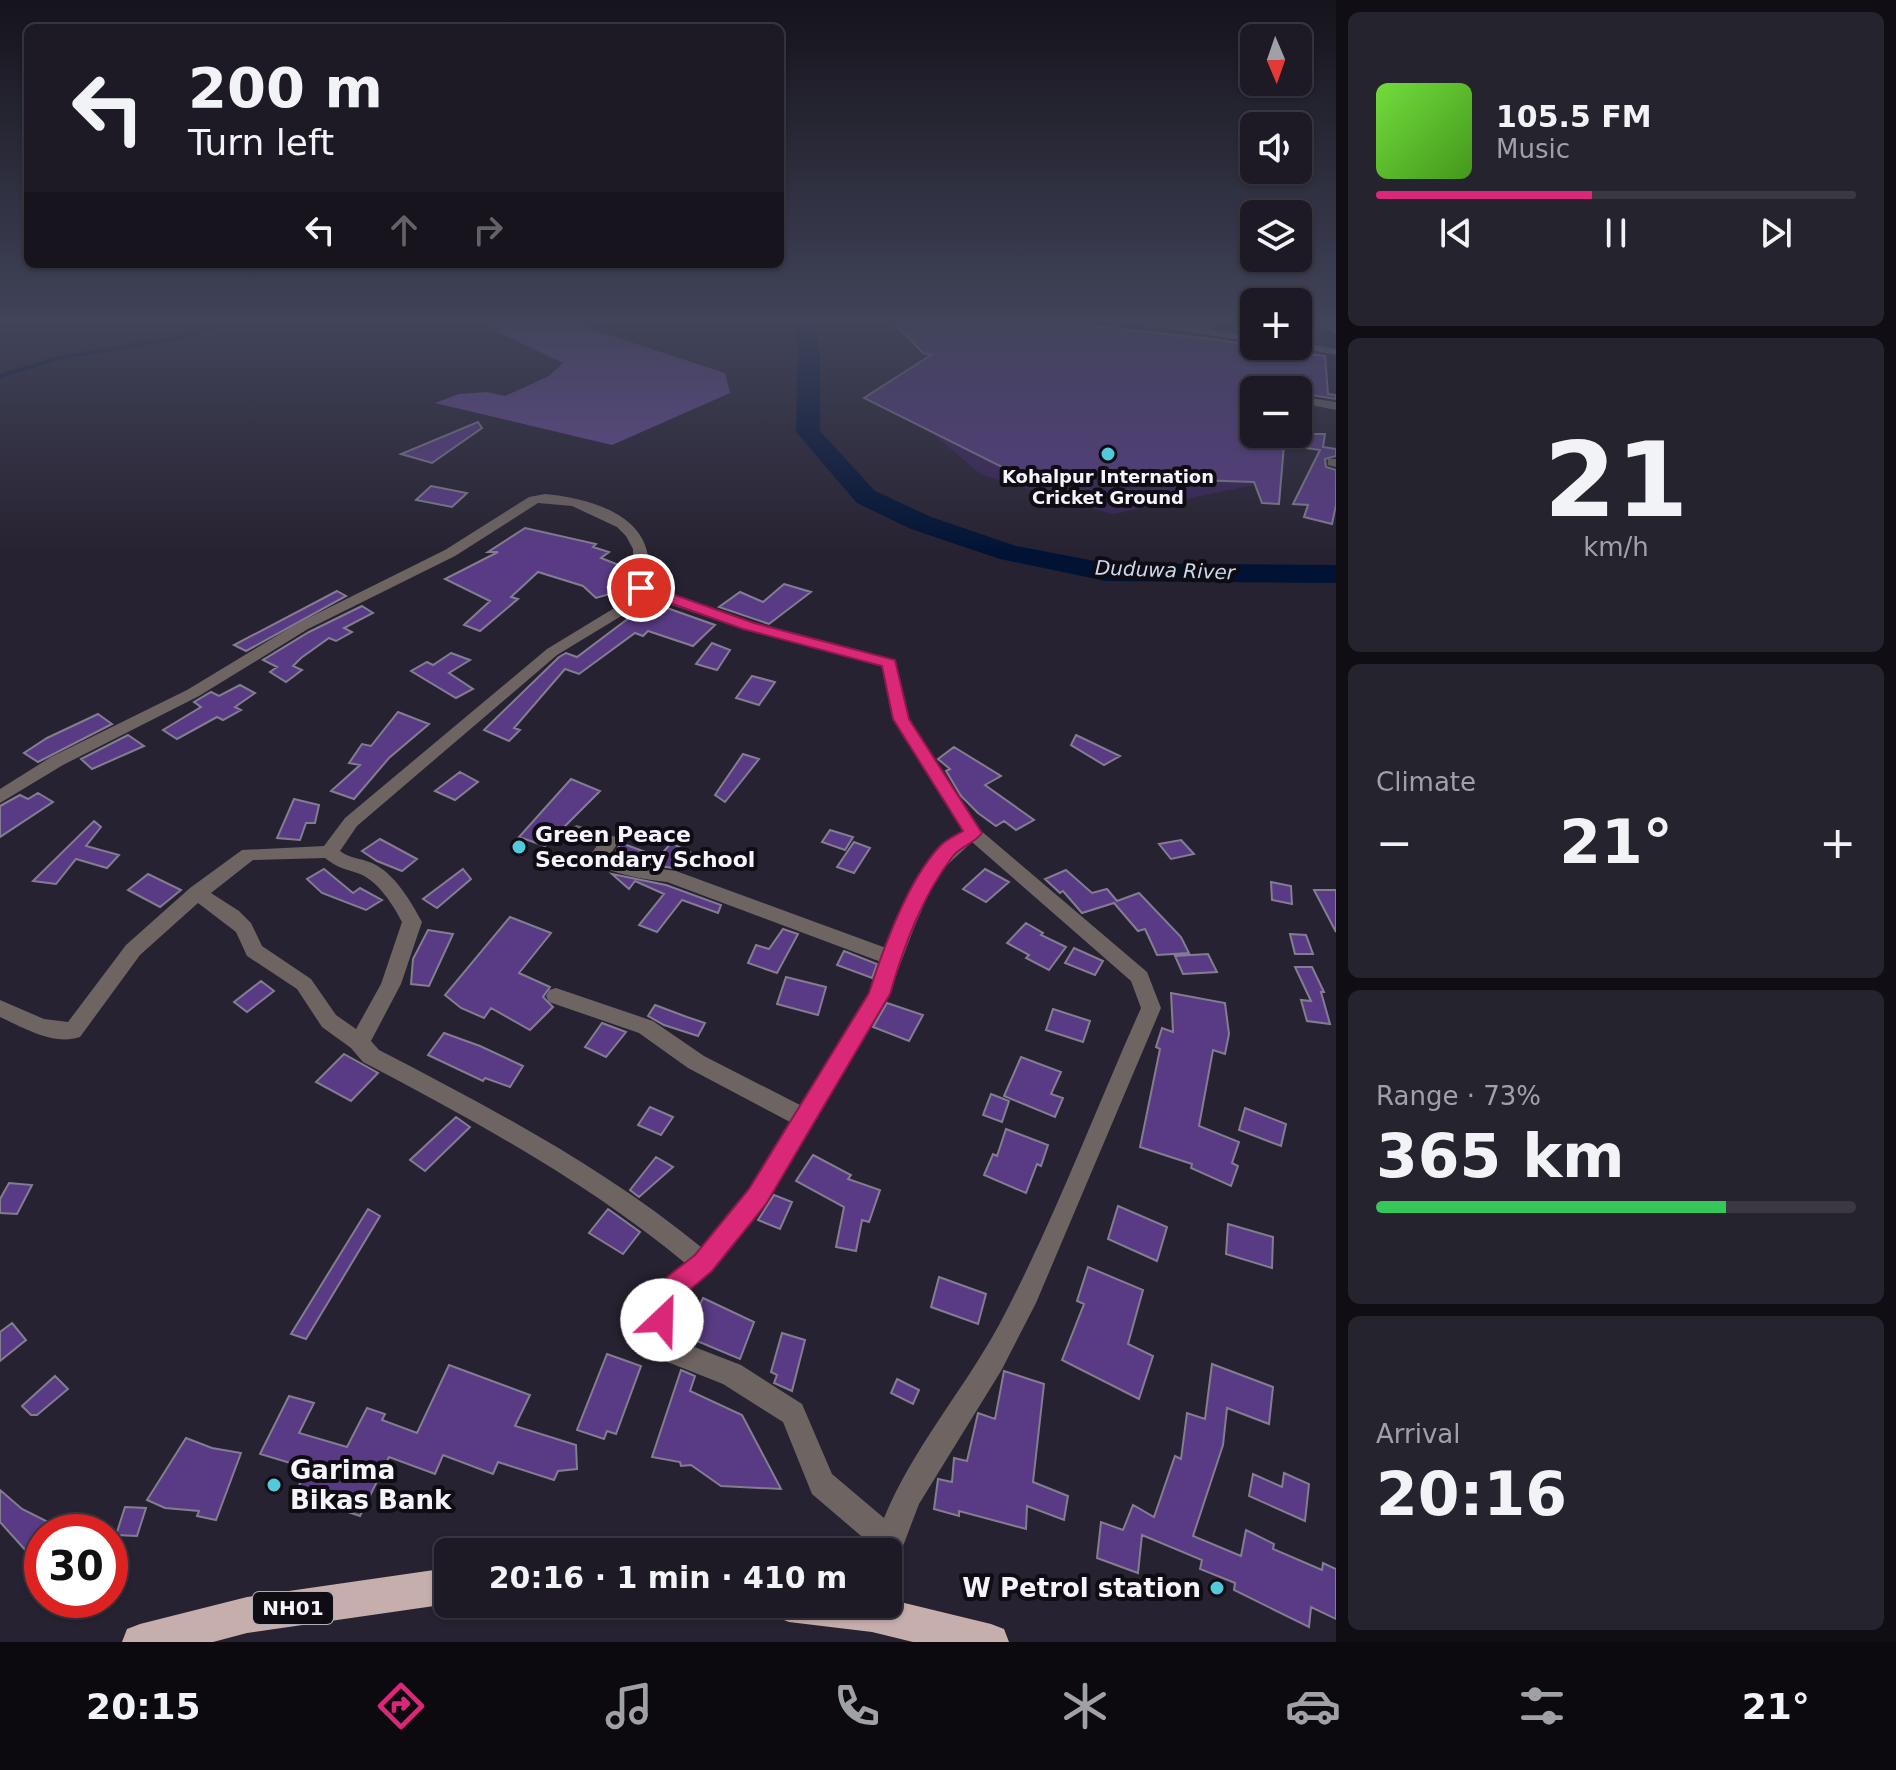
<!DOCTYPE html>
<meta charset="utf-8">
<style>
:root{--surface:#1d1a25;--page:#25232d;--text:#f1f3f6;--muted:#a0a1a7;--line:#3b3842;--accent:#db2777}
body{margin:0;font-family:"DejaVu Sans",sans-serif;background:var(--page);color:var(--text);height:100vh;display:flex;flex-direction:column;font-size:30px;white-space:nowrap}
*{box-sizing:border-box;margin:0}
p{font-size:26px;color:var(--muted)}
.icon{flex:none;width:44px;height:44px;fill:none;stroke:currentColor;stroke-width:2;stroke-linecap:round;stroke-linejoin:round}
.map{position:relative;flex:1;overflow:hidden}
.drawer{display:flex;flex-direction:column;gap:12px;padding:12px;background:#100e14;width:560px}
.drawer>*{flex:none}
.hud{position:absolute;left:24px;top:24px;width:760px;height:244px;border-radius:12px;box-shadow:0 2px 6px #0004,0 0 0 2px var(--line);background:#1d1a25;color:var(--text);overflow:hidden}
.needle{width:52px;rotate:178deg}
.tools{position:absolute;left:1240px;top:24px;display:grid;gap:16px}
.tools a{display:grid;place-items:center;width:72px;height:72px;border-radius:12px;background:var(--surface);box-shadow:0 2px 6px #0004,0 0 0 2px var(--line);font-size:40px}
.speed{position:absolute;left:24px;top:1514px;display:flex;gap:16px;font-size:40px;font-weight:700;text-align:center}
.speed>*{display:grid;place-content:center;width:104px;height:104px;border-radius:50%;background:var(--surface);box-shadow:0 2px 6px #0004,0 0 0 2px var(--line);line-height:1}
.speed .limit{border:12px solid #d22;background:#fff;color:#111}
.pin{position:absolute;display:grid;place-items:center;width:68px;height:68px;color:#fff;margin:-34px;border:4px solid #fff;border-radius:50%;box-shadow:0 2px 8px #0007}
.me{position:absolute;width:88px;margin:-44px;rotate:24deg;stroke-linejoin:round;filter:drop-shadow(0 0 6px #0008)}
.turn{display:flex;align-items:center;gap:28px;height:168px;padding:0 32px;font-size:36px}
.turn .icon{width:104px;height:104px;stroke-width:2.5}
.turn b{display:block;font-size:56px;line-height:68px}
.lanes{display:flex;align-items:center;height:76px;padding:0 32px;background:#0003;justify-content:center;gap:40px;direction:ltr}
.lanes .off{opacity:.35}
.big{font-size:60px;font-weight:800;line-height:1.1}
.drawer .widget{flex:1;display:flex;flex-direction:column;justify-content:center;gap:12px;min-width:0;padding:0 28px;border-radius:12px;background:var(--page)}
.drawer .dial{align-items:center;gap:0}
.dial b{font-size:104px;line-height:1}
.song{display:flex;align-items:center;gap:24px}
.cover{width:96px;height:96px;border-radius:12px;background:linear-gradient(135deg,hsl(100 70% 55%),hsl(100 70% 35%))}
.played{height:8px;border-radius:4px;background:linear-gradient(90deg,var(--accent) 45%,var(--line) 45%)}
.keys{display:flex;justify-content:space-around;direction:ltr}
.heat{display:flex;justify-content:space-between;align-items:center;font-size:44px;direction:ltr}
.charge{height:12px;border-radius:6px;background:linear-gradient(90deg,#34c759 73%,var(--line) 0)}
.trip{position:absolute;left:434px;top:1538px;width:468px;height:80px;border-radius:12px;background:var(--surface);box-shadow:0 2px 6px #0004,0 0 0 2px var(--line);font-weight:800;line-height:80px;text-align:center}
.menu{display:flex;height:128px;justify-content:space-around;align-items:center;background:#0c0a0f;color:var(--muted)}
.menu .icon{width:56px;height:56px}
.menu .active{color:var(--accent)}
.menu b{font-size:36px;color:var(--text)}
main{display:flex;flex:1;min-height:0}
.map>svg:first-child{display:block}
.green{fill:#3a2358}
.forest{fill:#6a4b97}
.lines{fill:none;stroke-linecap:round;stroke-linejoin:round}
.stream{stroke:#011335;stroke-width:4}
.river{fill:#011335;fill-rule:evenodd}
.building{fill:#593b85;stroke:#837d90;stroke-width:2}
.minor{fill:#6e6462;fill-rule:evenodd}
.trunk{fill:#c6aeac;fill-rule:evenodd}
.route{fill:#db2777;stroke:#8e194d;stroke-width:2}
.poi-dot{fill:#53cadc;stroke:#0f0d13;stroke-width:3}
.labels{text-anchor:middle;stroke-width:8;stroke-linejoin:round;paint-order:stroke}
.far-poi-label{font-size:18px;font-weight:bold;fill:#f6f3fd;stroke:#0f0d13}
.far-water-label{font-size:20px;font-style:italic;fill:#ccd8ec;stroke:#0f0d13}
.shield{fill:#0f0d13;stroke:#b1aeb7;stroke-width:2}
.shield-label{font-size:20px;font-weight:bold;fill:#f6f3fd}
.poi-label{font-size:22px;font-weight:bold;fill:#f6f3fd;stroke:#0f0d13;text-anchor:start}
.near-poi-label{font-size:26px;font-weight:bold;fill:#f6f3fd;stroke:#0f0d13;text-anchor:start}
</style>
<main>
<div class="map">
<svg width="1336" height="1642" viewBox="0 0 1336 1642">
<rect width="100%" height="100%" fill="#272231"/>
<path class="green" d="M922,425L1260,434L1255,485L1112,514L982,475Z"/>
<path class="forest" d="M489,323H572L725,373L730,393L612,445L435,403L459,394L487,392L505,396L549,376L563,363L492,329Z"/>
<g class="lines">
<path class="stream" d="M0,376L59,358L177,338L221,323"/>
<path class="river" d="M793,323H814L820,355V431L875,491L931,517L1016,546L1106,563L1336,565V583L1106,581L1000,559L911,529L857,503L796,432L798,355Z"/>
</g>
<path class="building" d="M962,323L968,331L979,323H1065L1212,339L1325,356L1328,394L1336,395V399L1311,395L1312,390H1254V434H1325L1323,447L1336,449V456L1325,459L1326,467L1336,470V505L1332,524L1304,517L1308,505L1293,504L1320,450L1284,445L1279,504L1262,503L1254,482L1016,474L864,398L931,355L923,353L896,325Z
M478,422L482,428L432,463L401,454Z
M431,486L467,493L452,507L416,500Z
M525,528L596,544L593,547L609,552L601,558L629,569L607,587L613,593L596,598L583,586L538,572L511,597L518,599L480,631L464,625L490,601L445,579L498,552H488Z
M784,584L811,592L769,624L719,607L740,592L763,602Z
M337,591L346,596L246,651L234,645Z
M650,602L715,625L693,646L648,631L643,636L635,633L579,674L565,669L514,728L520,730L509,741L484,730L559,657L566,653L577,657Z
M362,606L373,613L344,628L352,632L336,641L329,638L301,658L293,666L302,670L286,682L270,672L277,667L263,660L309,632Z
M712,643L730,650L717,670L696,664Z
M451,653L470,660L449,673L473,689L456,698L411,671L427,662L433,665Z
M752,676L775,682L759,705L736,698Z
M240,685L255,693L235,707L241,710L223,720L217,717L177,739L163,730L201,707L194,702L211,692L219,696Z
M398,712L429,724L389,758L354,799L331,791L360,765L349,763L362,744L371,746Z
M98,714L112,724L38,762L24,753L47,738Z
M128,735L144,746L92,769L81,759Z
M1076,735L1120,756L1104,765L1071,745Z
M954,747L1001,776L985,785L1034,820L1016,830L1004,821L996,826L978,813L961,796L946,771L950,769L938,759Z
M743,754L759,759L725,802L715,795Z
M460,772L478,782L455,800L435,791Z
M571,779L600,791L545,846L519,837Z
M38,793L53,802L0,837V806L20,795L28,799Z
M294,799L319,805L315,823H306L300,840L277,838Z
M94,821L101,827L86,846L119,855L107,868L76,859L56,884L33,881Z
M830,830L853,837L845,850L822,842Z
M380,839L417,859L402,871L377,861L362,851Z
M1181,840L1194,854L1171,859L1159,844Z
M854,842L870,848L854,873L837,867Z
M621,843L659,857L671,843L692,853L679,869L647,864L615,853Z
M324,869L353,893L360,888L382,900L366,910L322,893L307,879Z
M463,869L471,879L437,908L423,899Z
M985,869L1009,882L986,902L963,889Z
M1066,870L1092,893L1107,889L1117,901L1139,893L1181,937L1189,953L1157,955L1145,929L1138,931L1114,903L1082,913L1063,891L1060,893L1045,879Z
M148,874L181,890L160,907L128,890Z
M612,874L666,885L721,905L718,913L682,900L657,932L639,925L664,894L635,881L629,889Z
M1271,882L1291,886L1292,904L1272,900Z
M1314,890H1336V932Z
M510,917L551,933L519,973L550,987L543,997L553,1007L530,1030L491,1008L484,1018L461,1008L445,995Z
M1026,923L1043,933L1041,935L1066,947L1049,970L1026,958L1029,955L1007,943Z
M783,929L798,934L777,973L748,963L756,945L769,949Z
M428,930L453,934L429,986L411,984L413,959Z
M1290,934L1306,935L1313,954H1295Z
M1074,948L1103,961L1095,975L1065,963Z
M844,951L877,964L872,978L837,965Z
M1208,954L1217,972L1183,974L1175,956Z
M1295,967H1312L1324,992H1321L1330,1024L1307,1021L1301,1000L1311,1001Z
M786,977L826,987L818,1015L777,1004Z
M261,981L274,991L247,1012L234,1002Z
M1171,993L1225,1003L1229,1034L1225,1054L1213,1050L1199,1126L1239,1142L1232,1163L1238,1166L1231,1186L1191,1168L1192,1164L1140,1147L1160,1049L1156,1047L1162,1028L1173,1032Z
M887,1003L923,1015L909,1041L873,1027Z
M655,1005L687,1017L705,1023L698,1036L664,1025L648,1016Z
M1053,1009L1090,1021L1083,1042L1046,1030Z
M602,1023L626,1032L606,1057L585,1047Z
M444,1033L480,1046L523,1066L510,1087L485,1078L483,1081L428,1055Z
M344,1054L378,1073L351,1101L316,1082Z
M1021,1057L1061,1072L1051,1094L1063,1098L1055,1117L1004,1096Z
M991,1094L1009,1101L1002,1122L983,1115Z
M650,1107L673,1117L661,1135L638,1125Z
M1245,1108L1286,1124L1281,1146L1239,1130Z
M456,1117L470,1127L425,1171L410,1160Z
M1006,1129L1048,1145L1041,1166L1037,1164L1026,1193L984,1175L993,1154L997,1156Z
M813,1155L851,1175L848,1179L880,1190L869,1222L862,1220L856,1251L836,1247L844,1207L796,1181Z
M656,1157L673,1167L639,1197L630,1190Z
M9,1183L32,1185L17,1214L0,1213V1199Z
M774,1195L792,1202L780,1229L758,1220Z
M1118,1206L1167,1227L1157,1261L1108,1239Z
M368,1209L380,1216L306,1339L291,1334Z
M608,1209L640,1232L623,1254L589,1233Z
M1228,1224L1273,1237L1272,1268L1226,1254Z
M1088,1267L1143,1290L1128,1344L1153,1356L1139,1399L1062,1360L1084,1304L1077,1301Z
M939,1277L986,1294L978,1324L931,1307Z
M703,1298L754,1322L740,1359L685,1336Z
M12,1323L26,1340L0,1361V1332Z
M782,1333L805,1340L792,1391L774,1383L777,1375L771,1372Z
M607,1354L641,1366L616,1434L607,1431L604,1439L577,1430Z
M1212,1364L1273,1387L1269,1424L1227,1408L1223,1445L1193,1536L1241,1556L1246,1530L1274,1544L1273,1549L1322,1570L1323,1563L1336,1569V1619L1311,1607L1309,1627L1234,1590L1235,1583L1200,1569L1202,1560L1142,1535L1138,1573L1097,1558L1101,1522L1123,1530L1133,1505L1154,1517L1175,1456L1181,1459L1187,1413L1205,1419Z
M449,1365L530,1395L515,1426L576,1445L577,1469L558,1471L554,1480L498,1462L493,1474L443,1455L435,1474L389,1457L360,1516L318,1502L314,1511L290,1505L307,1468L260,1454L289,1396L314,1403L299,1433L347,1447L367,1408L385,1414L382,1420L417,1433Z
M681,1370L695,1376L690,1391L742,1415L781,1489L721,1486L691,1465L681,1466L680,1462L652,1457Z
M1004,1371L1044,1384L1033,1482L1068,1496L1064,1520L1027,1506L1026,1529L959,1511V1516L934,1509L938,1479L952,1482L954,1458L967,1461L978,1413L995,1419Z
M55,1376L68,1389L37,1415H31L22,1406Z
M897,1379L919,1390L913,1404L891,1393Z
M186,1438L212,1448L241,1453L216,1520L197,1516L199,1511L165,1508L147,1500Z
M1284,1473L1309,1484L1305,1521L1249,1496L1253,1474L1282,1487Z
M0,1490L22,1509L68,1532H42V1540L28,1553L0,1522Z
M125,1507L146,1508L137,1536L116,1535Z"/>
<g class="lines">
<path class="minor" d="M1130,323L1200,327L1211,323L1213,326L1211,329L1254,336V342Z
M1320,323H1332L1336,327V335Z
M1298,342L1336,349V355L1294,347L1298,346Z
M1310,398L1336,402V410L1306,404V400Z
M1328,459H1336V467L1328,465Z
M545,494C580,497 635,510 646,548C650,560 648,574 648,586L655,590L753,623L895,660L909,719L979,829L1147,972L1161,1008L1036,1303L1001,1371L919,1504L897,1562L888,1566V1552H873L874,1547L812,1494L783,1422L723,1384L665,1361L649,1320L667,1277L685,1263C587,1182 475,1121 363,1062L351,1048L322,1027L297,989L247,956L236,932L198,903L140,955L80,1037C54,1046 24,1028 0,1017V1000L44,1019L68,1022L126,945L190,888L242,850L324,846L345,818L547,649L639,593L634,588L633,549L626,536L617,527L572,506L538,503L455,556L308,629L199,696L63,765L0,803V789L51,757L187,690L298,623L445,550L529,497ZM651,598L743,629L882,666L893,719L963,831C922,858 903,903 886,948L676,871L646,867L610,855L619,841L616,837L577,825L571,827L568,831L571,835L598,844L589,857C601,873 647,880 667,882L881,962L869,992L800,1105L704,1056L653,1021L556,988L549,990L546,996L549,1002L639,1033L688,1068L790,1122L750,1189L701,1247C603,1167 491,1108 379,1050L371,1041L401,984L422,922C411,902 397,877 376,865C364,858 352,860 340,851L357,826L557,655ZM972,842L1131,981L1141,1008C1094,1113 1053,1223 999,1325C963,1391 913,1448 884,1518L832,1474L802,1404L741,1365L684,1343L675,1320L685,1293L712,1271L766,1203L889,994L914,928L933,884L945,867ZM325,858C337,868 346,869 360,874C378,881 394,906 402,922L381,984L356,1029L336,1015L311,979L262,946L251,923L239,911L211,893L253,860Z"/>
<path class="trunk" d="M448,1568V1604L247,1633L213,1642H122L127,1629L140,1624L247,1597Z
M888,1599L991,1624L1004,1629L1009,1642H913L872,1632L789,1622L776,1617L771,1604H888Z"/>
</g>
<linearGradient id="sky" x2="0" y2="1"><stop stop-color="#15131b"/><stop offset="0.58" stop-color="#41445a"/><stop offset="1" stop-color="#41445a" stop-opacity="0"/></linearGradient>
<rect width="1336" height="553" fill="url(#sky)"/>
<path class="route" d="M641,583L754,623L895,660L909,719L982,833C975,843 961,846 953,856C922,896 904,946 890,994L766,1204L712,1271L686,1293L671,1328L662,1332L653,1328L649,1320L667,1277L695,1255L749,1189L869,993C883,949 909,878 941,845C947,839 956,835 963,831L893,719L882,666L743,629L636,591V584Z"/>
<g class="poi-dot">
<circle cx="1108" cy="454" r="8"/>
<circle cx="519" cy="847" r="8"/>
<circle cx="274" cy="1485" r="8"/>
<circle cx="1217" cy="1588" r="8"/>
</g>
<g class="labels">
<g class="far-poi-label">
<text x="1108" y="483">Kohalpur Internation<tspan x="1108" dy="21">Cricket Ground</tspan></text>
</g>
<g class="far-water-label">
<text transform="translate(1165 570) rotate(2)" y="7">Duduwa River</text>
</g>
<rect class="shield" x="253" y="1592" width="80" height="32" rx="6"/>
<g class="shield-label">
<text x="293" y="1615">NH01</text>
</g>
<g class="poi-label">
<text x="535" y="842">Green Peace<tspan x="535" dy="25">Secondary School</tspan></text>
</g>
<g class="near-poi-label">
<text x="290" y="1479">Garima<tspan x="290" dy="30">Bikas Bank</tspan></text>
<text x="1201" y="1597" text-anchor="end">W Petrol station</text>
</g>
</g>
</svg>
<div class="tools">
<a><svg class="needle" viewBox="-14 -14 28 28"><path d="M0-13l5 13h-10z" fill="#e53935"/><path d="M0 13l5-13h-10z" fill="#a0a1a7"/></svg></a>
<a><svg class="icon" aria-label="sound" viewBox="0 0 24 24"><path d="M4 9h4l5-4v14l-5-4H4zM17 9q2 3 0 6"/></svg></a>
<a><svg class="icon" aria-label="layers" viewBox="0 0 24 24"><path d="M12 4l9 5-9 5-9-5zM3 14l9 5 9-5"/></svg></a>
<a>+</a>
<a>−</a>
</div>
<div class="speed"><div class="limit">30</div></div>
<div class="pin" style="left:641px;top:588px;background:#d93025"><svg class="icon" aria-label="arrive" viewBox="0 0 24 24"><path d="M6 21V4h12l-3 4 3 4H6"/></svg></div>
<svg class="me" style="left:662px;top:1320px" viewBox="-20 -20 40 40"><circle r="19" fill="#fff"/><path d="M0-13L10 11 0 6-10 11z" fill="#db2777"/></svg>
<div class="trip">20:16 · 1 min · 410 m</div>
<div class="hud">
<div class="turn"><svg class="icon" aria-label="left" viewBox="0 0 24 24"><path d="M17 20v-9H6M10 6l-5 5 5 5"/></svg><div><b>200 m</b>Turn left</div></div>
<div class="lanes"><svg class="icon" aria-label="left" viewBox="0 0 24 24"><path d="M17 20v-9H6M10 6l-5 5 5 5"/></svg><svg class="icon off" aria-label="ahead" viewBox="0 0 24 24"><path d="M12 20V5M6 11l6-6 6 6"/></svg><svg class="icon off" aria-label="right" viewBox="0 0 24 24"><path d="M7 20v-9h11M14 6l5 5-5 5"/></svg></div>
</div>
</div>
<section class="drawer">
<div class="widget">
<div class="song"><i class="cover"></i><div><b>105.5 FM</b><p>Music</p></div></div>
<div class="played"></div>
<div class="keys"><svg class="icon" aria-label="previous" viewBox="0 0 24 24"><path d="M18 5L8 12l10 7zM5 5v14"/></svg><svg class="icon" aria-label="pause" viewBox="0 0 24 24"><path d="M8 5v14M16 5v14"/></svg><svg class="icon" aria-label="next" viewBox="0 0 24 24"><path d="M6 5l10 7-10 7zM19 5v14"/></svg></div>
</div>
<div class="widget dial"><b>21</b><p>km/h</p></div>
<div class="widget"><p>Climate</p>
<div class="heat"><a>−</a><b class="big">21°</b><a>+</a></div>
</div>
<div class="widget"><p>Range · 73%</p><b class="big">365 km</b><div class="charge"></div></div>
<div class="widget"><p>Arrival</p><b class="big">20:16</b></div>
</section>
</main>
<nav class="menu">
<b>20:15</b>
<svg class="icon active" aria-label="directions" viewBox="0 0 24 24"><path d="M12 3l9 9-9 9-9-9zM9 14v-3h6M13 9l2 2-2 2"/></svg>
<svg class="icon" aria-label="music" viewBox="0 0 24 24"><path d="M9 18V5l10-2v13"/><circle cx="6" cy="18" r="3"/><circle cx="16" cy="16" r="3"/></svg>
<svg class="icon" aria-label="phone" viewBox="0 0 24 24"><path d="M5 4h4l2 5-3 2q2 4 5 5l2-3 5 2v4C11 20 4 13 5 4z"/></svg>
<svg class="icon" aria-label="climate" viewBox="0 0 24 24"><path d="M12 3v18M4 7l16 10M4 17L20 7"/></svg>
<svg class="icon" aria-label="car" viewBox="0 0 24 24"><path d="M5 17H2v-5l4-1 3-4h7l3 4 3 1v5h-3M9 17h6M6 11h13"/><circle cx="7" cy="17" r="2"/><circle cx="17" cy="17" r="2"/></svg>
<svg class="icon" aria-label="filters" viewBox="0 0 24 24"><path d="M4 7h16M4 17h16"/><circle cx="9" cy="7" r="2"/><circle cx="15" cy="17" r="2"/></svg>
<b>21°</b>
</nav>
